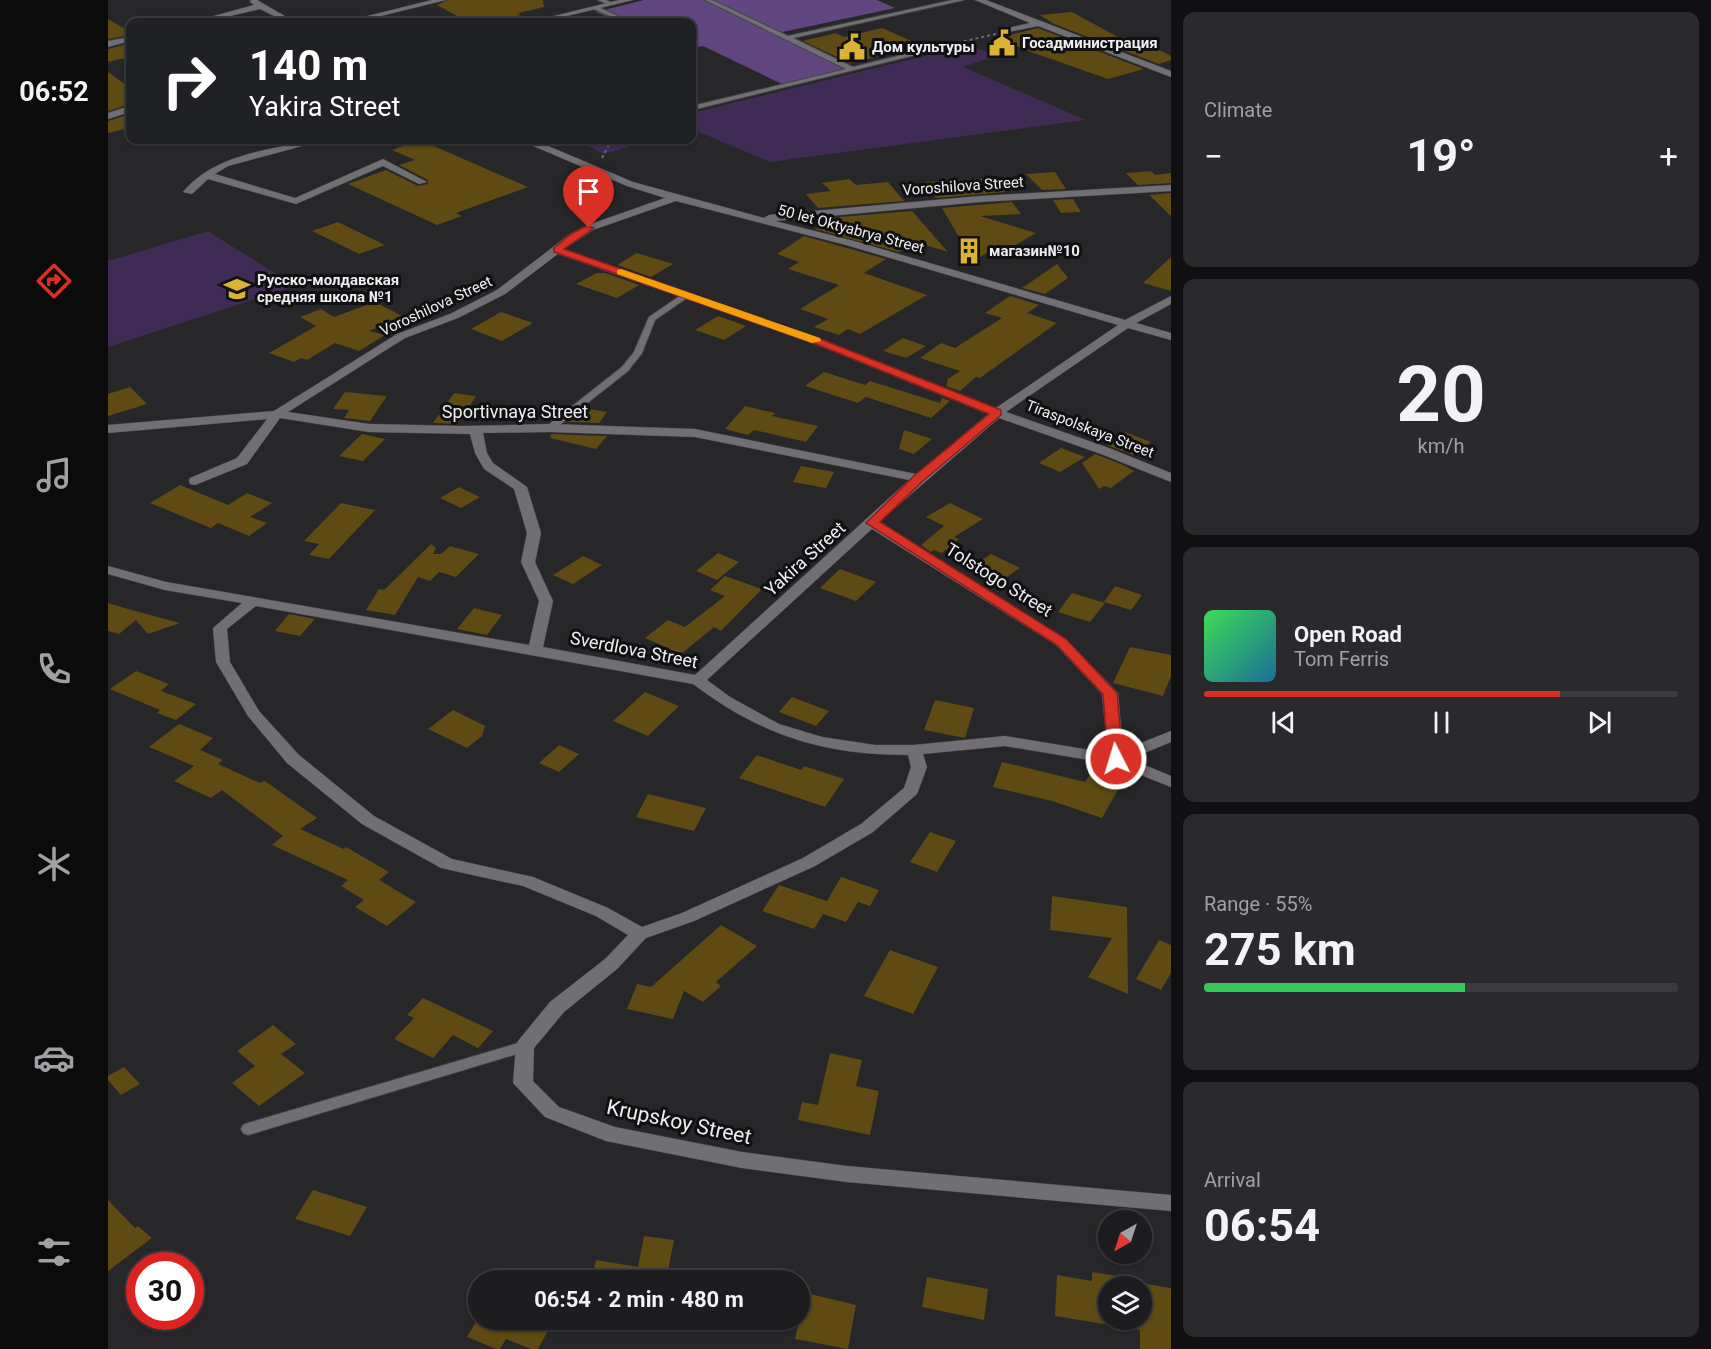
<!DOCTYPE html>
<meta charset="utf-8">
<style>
:root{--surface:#1d1c1f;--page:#2a292c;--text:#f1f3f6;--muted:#a0a1a4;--line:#3b3a3d;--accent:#d93025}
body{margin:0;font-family:Roboto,sans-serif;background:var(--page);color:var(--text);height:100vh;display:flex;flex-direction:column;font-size:22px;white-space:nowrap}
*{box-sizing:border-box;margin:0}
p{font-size:20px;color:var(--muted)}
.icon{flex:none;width:33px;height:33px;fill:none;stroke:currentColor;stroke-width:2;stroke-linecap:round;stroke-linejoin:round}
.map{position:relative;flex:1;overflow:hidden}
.sheet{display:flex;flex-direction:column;gap:12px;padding:12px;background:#100f11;width:540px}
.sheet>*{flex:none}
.guide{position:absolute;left:18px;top:18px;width:570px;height:126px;border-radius:12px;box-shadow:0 2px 4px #0004,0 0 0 2px var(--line);background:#202124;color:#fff;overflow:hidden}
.needle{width:39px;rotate:219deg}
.tools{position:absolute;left:990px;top:1210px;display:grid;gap:12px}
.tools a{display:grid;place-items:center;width:54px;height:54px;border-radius:50%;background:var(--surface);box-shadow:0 2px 4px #0004,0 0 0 2px var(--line);font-size:30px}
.speed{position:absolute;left:18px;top:1252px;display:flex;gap:12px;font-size:30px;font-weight:700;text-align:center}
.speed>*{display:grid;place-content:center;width:78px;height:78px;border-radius:50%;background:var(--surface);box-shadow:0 2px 4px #0004,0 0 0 2px var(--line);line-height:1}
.speed .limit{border:9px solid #d22;background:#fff;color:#111}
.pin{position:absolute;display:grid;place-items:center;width:51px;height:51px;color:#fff;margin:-62px -26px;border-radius:50% 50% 50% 0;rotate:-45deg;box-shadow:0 0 6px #0007}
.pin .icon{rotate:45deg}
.me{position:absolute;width:66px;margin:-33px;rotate:355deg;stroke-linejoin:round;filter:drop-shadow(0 0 4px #0008)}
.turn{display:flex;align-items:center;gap:21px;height:126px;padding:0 24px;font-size:27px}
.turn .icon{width:78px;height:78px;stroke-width:2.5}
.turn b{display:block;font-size:42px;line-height:51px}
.big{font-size:45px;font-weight:700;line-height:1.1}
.sheet .tile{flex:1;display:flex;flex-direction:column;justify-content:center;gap:9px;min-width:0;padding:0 21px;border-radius:12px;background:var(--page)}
.sheet .dial{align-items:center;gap:0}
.dial b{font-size:78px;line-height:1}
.song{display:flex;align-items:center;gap:18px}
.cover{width:72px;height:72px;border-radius:9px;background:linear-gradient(135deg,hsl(130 70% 55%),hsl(200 70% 35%))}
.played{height:6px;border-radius:3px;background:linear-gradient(90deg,var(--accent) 75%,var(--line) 75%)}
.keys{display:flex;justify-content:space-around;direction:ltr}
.heat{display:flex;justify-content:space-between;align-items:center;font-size:33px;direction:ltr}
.charge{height:9px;border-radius:4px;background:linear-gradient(90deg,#34c759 55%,var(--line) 0)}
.trip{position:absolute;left:360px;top:1270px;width:342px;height:60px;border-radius:30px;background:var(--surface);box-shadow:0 2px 4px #0004,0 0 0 2px var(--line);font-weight:700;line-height:60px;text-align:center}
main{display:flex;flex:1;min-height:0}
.tab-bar{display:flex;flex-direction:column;width:108px;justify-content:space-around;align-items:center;background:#0c0b0c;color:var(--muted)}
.tab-bar .icon{width:42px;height:42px}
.tab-bar .active{color:var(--accent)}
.tab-bar b{font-size:27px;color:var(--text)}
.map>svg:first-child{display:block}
.green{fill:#402b55}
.forest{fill:#62467f}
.building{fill:#5e4a12;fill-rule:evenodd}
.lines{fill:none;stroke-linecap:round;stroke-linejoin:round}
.service-casing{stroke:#454447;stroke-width:2}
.minor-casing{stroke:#454447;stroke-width:1}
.path{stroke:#6c6b6e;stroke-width:2;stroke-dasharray:3 3;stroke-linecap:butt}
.service{fill:#716f73;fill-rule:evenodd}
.minor{fill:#716f73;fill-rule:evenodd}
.route{fill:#d93025;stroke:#8d1f18;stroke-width:1.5}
.slow{fill:#f59e0b}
.labels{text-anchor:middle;stroke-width:6;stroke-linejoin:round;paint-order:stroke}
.far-poi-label{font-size:15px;font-weight:bold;fill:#eeedf0;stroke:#100f11;text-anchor:start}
.far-street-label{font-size:15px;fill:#eeedf0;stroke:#100f11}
.street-label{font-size:18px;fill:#eeedf0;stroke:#100f11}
.near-street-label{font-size:21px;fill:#eeedf0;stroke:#100f11}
</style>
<main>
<nav class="tab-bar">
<b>06:52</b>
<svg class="icon active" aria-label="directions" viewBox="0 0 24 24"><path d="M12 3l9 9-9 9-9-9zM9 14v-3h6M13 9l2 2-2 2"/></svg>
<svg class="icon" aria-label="music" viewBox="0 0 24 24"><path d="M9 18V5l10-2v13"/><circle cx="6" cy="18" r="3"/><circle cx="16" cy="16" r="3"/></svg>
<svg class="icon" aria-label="phone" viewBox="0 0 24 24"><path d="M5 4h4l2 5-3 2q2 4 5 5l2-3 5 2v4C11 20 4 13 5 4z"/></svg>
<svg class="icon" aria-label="climate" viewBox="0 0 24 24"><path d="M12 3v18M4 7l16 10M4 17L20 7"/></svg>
<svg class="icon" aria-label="car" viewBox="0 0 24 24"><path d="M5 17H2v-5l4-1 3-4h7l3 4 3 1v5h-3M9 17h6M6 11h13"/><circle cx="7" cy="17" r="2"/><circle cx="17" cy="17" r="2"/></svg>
<svg class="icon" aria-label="filters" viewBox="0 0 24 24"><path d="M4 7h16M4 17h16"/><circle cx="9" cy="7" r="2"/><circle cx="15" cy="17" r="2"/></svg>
</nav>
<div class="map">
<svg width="1063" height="1349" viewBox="0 0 1063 1349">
<rect width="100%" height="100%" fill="#272629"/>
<path class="green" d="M861,45L888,56L855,67L978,120L662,162L584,129V113Z
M476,140H543L496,154L470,141Z
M100,231L187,286L0,347V261Z"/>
<path class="forest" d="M536,0H769L787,8L670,33L738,70L676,85L595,46L584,48V22H511L488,12Z"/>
<path class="building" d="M340,0H435L436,7L410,13L413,15L376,22H360L329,5Z
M964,12L1010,37H1016L1023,41L1030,39L1063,56V60L1051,64L946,24L932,15Z
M0,19L22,32V35L0,39Z
M774,28L806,42L765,52L773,56L742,63L695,41L728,33L736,37Z
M930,28L1036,69L1000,79L923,52L890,38Z
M22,43V57L0,62V49Z
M0,72L22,88V104L0,111Z
M22,114V128L0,133V121Z
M312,140L420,187L348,213L354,216L329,225L240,184L278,170L310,186L320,184V180L291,165L307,160L284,150Z
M1043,171L1047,175L1063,173V183L1030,185L1018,173Z
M947,172L958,189L934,190L918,174Z
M887,178L897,192L828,198L818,182Z
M741,179L748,185L780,182L796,201L710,208L698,194L723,191L714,183Z
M1063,193V216L1041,195Z
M965,199L973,212L953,213L945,200Z
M904,202L913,214L872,216L928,233L894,253L884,250L865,261L834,208Z
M804,211L840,252L808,242L791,252L707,229L721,220L719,218Z
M230,222L277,245L251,254L204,231Z
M696,236L778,259L756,273L819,295L752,334L740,329L731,335L706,327L720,319L692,309L731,285L680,269L691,262L669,254Z
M529,253L565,264L543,277L509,265Z
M1063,257V291L1035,283Z
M949,264L960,278L937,294L914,288Z
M489,273H497L531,285L509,298L468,284Z
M902,296L931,305L919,313L949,323L872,378L868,377L852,391L838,386L840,379L852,371L812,358L833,343L847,348L894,318L877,313Z
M267,302L296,317L261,331L277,335L251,351L227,343L199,360L193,358L186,362L161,353L208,326L192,317L213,309L226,317Z
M393,312L425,323L394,341L363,329Z
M610,316L638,326L616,340L587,330Z
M795,338L818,346L798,358L775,351Z
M716,372L757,385L762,381L832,403L834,398L842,401L823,418L758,397L750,403L697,386Z
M22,387L39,404L0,416V394Z
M237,392L279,396L262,421L236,418L241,410L225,409Z
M346,393L368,396L350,424L325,423Z
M637,406L667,413L664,416L710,426L698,442L646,430L640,435L617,429Z
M476,408L499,412L491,423L460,422Z
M796,430L824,439L806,454L791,449Z
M1017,432L1043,442L1025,455L999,445Z
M254,434L277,439L255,461L231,456Z
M443,434L499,436L488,449L442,438Z
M953,448L977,457L952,472L931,463Z
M987,454L1013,464L1026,471L1003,488L996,486L991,489L974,463Z
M693,466L726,472L718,488L685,482Z
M72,485L120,505L139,493L164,503L142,517L159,523L141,536L110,523L103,528L42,503Z
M351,487L372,497L353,508L332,498Z
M233,503L267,510L221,559L201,555L211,544L196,541Z
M842,503L875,519L846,537L851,539L834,553L825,550L823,552L813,545L836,526L818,517Z
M323,544L328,548L325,554H333L342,546L371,554L348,577L331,572L322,581L310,577L287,615L258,610L271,589L276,590Z
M610,553L631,562L609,580L588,571Z
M883,554L912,568L890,583L861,569Z
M475,556L494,565L465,584L445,575Z
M732,569L768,582L748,601L712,588Z
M617,576L654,589L613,631L606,627L573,654L537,638L560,620L577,627L617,596L602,590Z
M1007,586L1034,595L1023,610L996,602Z
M964,593L997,603L982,622L950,612Z
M0,603L20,609L72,623L40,634L28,620L11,634L0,631Z
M366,608L394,615L379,635L349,629Z
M181,614L207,619L192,636L167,631Z
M1022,647L1063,655V676L1055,696L1005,683Z
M28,671L61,684L53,691L88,704L68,720L49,713L52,710L2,689Z
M537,692L571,706L540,736L505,721Z
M684,697L721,711L708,726L671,712Z
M827,700L866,708L857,738L816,730Z
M345,710L377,726L374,736L359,748L320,729Z
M71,724L105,738L92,750L115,760L110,764L152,783L157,781L209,818L192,829L236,849L238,847L281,872L271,880L308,902L279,926L247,907L256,900L233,886L240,880L164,845L175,836L114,790L103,798L66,781L86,766L41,747Z
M451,745L471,754L451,772L431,763Z
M649,755L693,770L696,766L736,779L717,807L631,778Z
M894,762L977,782L985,769L1016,779L994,818L944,801L885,787Z
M540,794L598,808L586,831L528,817Z
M822,832L848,841L829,872L802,862Z
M733,877L771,890L762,906L750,902L738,922L715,914L706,929L654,911L671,885L719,901Z
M944,896L1019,907L1020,994L980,977L1004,938L942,930Z
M613,925L649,946L608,982L613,986L595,1002L576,991L565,1019L519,1009L529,984L543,987Z
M1051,940L1063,945V973L1053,990L1028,979Z
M782,950L830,967L805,1014L756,996Z
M315,998L385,1031L370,1048L345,1035L325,1058L286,1039L306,1018L299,1015Z
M165,1025L188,1044L173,1054L197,1073L151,1106L124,1083L147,1066L129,1051Z
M722,1053L754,1060L748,1086L771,1091L762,1135L690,1120L694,1102L710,1105Z
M16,1067L32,1084L13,1095L0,1080V1076Z
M205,1190L259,1207L242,1236L187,1219Z
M0,1200L27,1228L30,1226L44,1238L0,1271Z
M536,1236L566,1240L558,1281H483L488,1260L530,1267Z
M984,1272L1015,1277V1280L1063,1288V1349H1032V1330L947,1316L949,1275L984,1281ZM1000,1287H1034V1320H1000Z
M819,1277L880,1289L876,1320L814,1307Z
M698,1293L748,1305L740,1349L687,1339Z
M369,1320H446L430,1349H423L398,1339L392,1349H388L359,1337Z"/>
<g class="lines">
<g class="service-casing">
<path id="service" d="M490,0H498L506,4L501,5Z
M597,0H604L680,36L845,0H856L685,38L745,67L834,45L836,46V48L584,110V106L738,69Z
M486,7H490L523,22H516L486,9Z
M451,140H460L432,148L429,146Z
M576,293L583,295L547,320L534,353L520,371L445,430H439V426L514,367L526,352L541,317Z
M417,1041L422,1042L424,1046L422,1050L140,1135L135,1133L133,1129L135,1125L140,1123Z"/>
</g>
<g class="minor-casing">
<path id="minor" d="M143,0H149L187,22H178L152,9L96,22H84L146,5L142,2Z
M324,0H338L248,22H236Z
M511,0H525L434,22H422Z
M867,0H878L1063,71V77L930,26L900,32V28L922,23Z
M22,37V41L0,47V41Z
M22,106V112L0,119V113Z
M202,140H216L120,166L107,174L187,198L275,159L319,182L311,184L275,166L188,204L100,179L84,194L75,192C106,155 157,151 202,140Z
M415,140H426L525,182L656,218L661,215L872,196L1063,185V191L872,202L667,221L746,241L1017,320L1063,296V304L1028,323L1063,333V340L1020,328L898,412L1001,448L1063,473V482L993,454L891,418L771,522L958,639L1010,693L1015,750L1063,731V742L1022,759L1063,776V787L1005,764L897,746L815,754L819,767L809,794L765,832L707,866L586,921L538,938L509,969L456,1012L426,1048L425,1081L451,1107L507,1127L634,1152L739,1166L1063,1195V1211L739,1182L634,1168L498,1141L437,1117L405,1083L408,1046L410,1041L442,1002L497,959L520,935L488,916L415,886L333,868L254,824L179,763L140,716L108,662L105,628L134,603L57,590L0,574V566L58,582L421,645L431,601L413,562L419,533L406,489L376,469L367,453L362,434L261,432L172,418L139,464L87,485L82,484L81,481L82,478L129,458L159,419L0,433V425L166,411L289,334L342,314L389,290L462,234L477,226L557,198L519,186L416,142ZM568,201L738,245L1010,325L888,408L715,340L456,249L485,230ZM450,254L707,344L880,414L808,474L587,429L442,424L355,426L261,424L180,412L297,338L350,318L397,294ZM442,432L587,437L801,480L587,675L435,647L445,601L427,562L433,533L419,487L385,463L379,453L375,433ZM764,529L948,645L994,694L1000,753L897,736L806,745H767L714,737L671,724L622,697L599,680ZM148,606L585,684C653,735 714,755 800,755L803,767L796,788L753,824L695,858L574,913L534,927L500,908L425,877L344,859L266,816L191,755L151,711L122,662L119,629Z"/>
</g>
<path class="path" d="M844,44L892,33
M494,158L503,140"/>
<use href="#service" class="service"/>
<use href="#minor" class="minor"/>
</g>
<path class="route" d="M478,226L486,228L456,249L715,340L893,410V415L816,480L772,522L958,639L1009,693L1015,759L1013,762L1008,764L1000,759L995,694L949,645L758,523L807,475L881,414L708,344L446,252V248L463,234Z"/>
<path class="slow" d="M513,269L712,338L713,341L704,343L509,274V270Z"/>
<defs>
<g id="civic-bare" transform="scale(2.07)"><path d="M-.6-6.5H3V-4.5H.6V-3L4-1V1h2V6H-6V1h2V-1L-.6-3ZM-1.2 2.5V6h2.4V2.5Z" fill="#ddb133" stroke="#100f11" stroke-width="2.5" paint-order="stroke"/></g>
<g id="building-bare" transform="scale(2.07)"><path d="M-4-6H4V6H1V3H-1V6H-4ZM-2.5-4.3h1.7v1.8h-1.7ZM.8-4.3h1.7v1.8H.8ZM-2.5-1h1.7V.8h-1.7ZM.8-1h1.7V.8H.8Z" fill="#ddb133" stroke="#100f11" stroke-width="2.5" paint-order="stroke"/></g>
<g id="school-bare" transform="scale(2.07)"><path d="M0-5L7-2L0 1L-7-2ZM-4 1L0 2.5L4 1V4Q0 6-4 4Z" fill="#ddb133" stroke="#100f11" stroke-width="2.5" paint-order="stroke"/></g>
</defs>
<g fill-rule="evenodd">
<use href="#civic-bare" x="894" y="43"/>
<use href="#civic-bare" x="744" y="47"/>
<use href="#building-bare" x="861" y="251"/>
<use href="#school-bare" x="129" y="289"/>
</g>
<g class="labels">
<g class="far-poi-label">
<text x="914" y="48">Госадминистрация</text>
<text x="764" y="52">Дом культуры</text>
<text x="881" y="256">магазин№10</text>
<text x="149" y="285">Русско-молдавская<tspan x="149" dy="17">средняя школа №1</tspan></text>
</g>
<g class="far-street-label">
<text transform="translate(855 186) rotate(-4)" y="5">Voroshilova Street</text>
<text transform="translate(743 229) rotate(15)" y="5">50 let Oktyabrya Street</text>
<text transform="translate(328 306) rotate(-25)" y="5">Voroshilova Street</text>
<text transform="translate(982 429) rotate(21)" y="5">Tiraspolskaya Street</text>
</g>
<g class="street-label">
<text x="407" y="418">Sportivnaya Street</text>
<text transform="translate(697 559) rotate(-42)" y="6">Yakira Street</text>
<text transform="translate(891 580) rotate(32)" y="6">Tolstogo Street</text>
<text transform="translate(526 650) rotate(11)" y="6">Sverdlova Street</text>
</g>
<g class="near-street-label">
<text transform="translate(571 1122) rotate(12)" y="7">Krupskoy Street</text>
</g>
</g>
</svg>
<div class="tools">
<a><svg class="needle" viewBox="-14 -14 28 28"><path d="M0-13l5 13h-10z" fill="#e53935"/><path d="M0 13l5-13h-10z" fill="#a0a1a4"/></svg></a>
<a><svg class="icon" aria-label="layers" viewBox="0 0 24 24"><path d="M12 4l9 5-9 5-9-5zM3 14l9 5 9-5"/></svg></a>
</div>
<div class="speed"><div class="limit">30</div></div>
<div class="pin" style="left:481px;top:228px;background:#d93025"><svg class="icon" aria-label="arrive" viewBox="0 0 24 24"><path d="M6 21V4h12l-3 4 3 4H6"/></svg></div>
<svg class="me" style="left:1008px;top:759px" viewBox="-20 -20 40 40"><circle r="17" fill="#d93025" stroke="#fff" stroke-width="3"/><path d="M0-11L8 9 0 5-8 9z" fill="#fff"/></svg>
<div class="trip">06:54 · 2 min · 480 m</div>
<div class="guide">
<div class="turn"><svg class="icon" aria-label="right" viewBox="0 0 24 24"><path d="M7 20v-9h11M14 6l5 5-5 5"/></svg><div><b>140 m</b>Yakira Street</div></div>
</div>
</div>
<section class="sheet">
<div class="tile"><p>Climate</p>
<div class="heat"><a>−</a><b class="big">19°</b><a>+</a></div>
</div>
<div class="tile dial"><b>20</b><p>km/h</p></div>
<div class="tile">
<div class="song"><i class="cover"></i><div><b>Open Road</b><p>Tom Ferris</p></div></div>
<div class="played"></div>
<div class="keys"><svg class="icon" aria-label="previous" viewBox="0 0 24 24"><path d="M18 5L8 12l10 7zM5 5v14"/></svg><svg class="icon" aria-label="pause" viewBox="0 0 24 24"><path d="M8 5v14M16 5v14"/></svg><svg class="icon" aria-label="next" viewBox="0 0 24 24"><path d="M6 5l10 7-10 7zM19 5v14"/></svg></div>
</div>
<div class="tile"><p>Range · 55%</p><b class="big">275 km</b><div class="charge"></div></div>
<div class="tile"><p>Arrival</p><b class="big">06:54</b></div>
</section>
</main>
